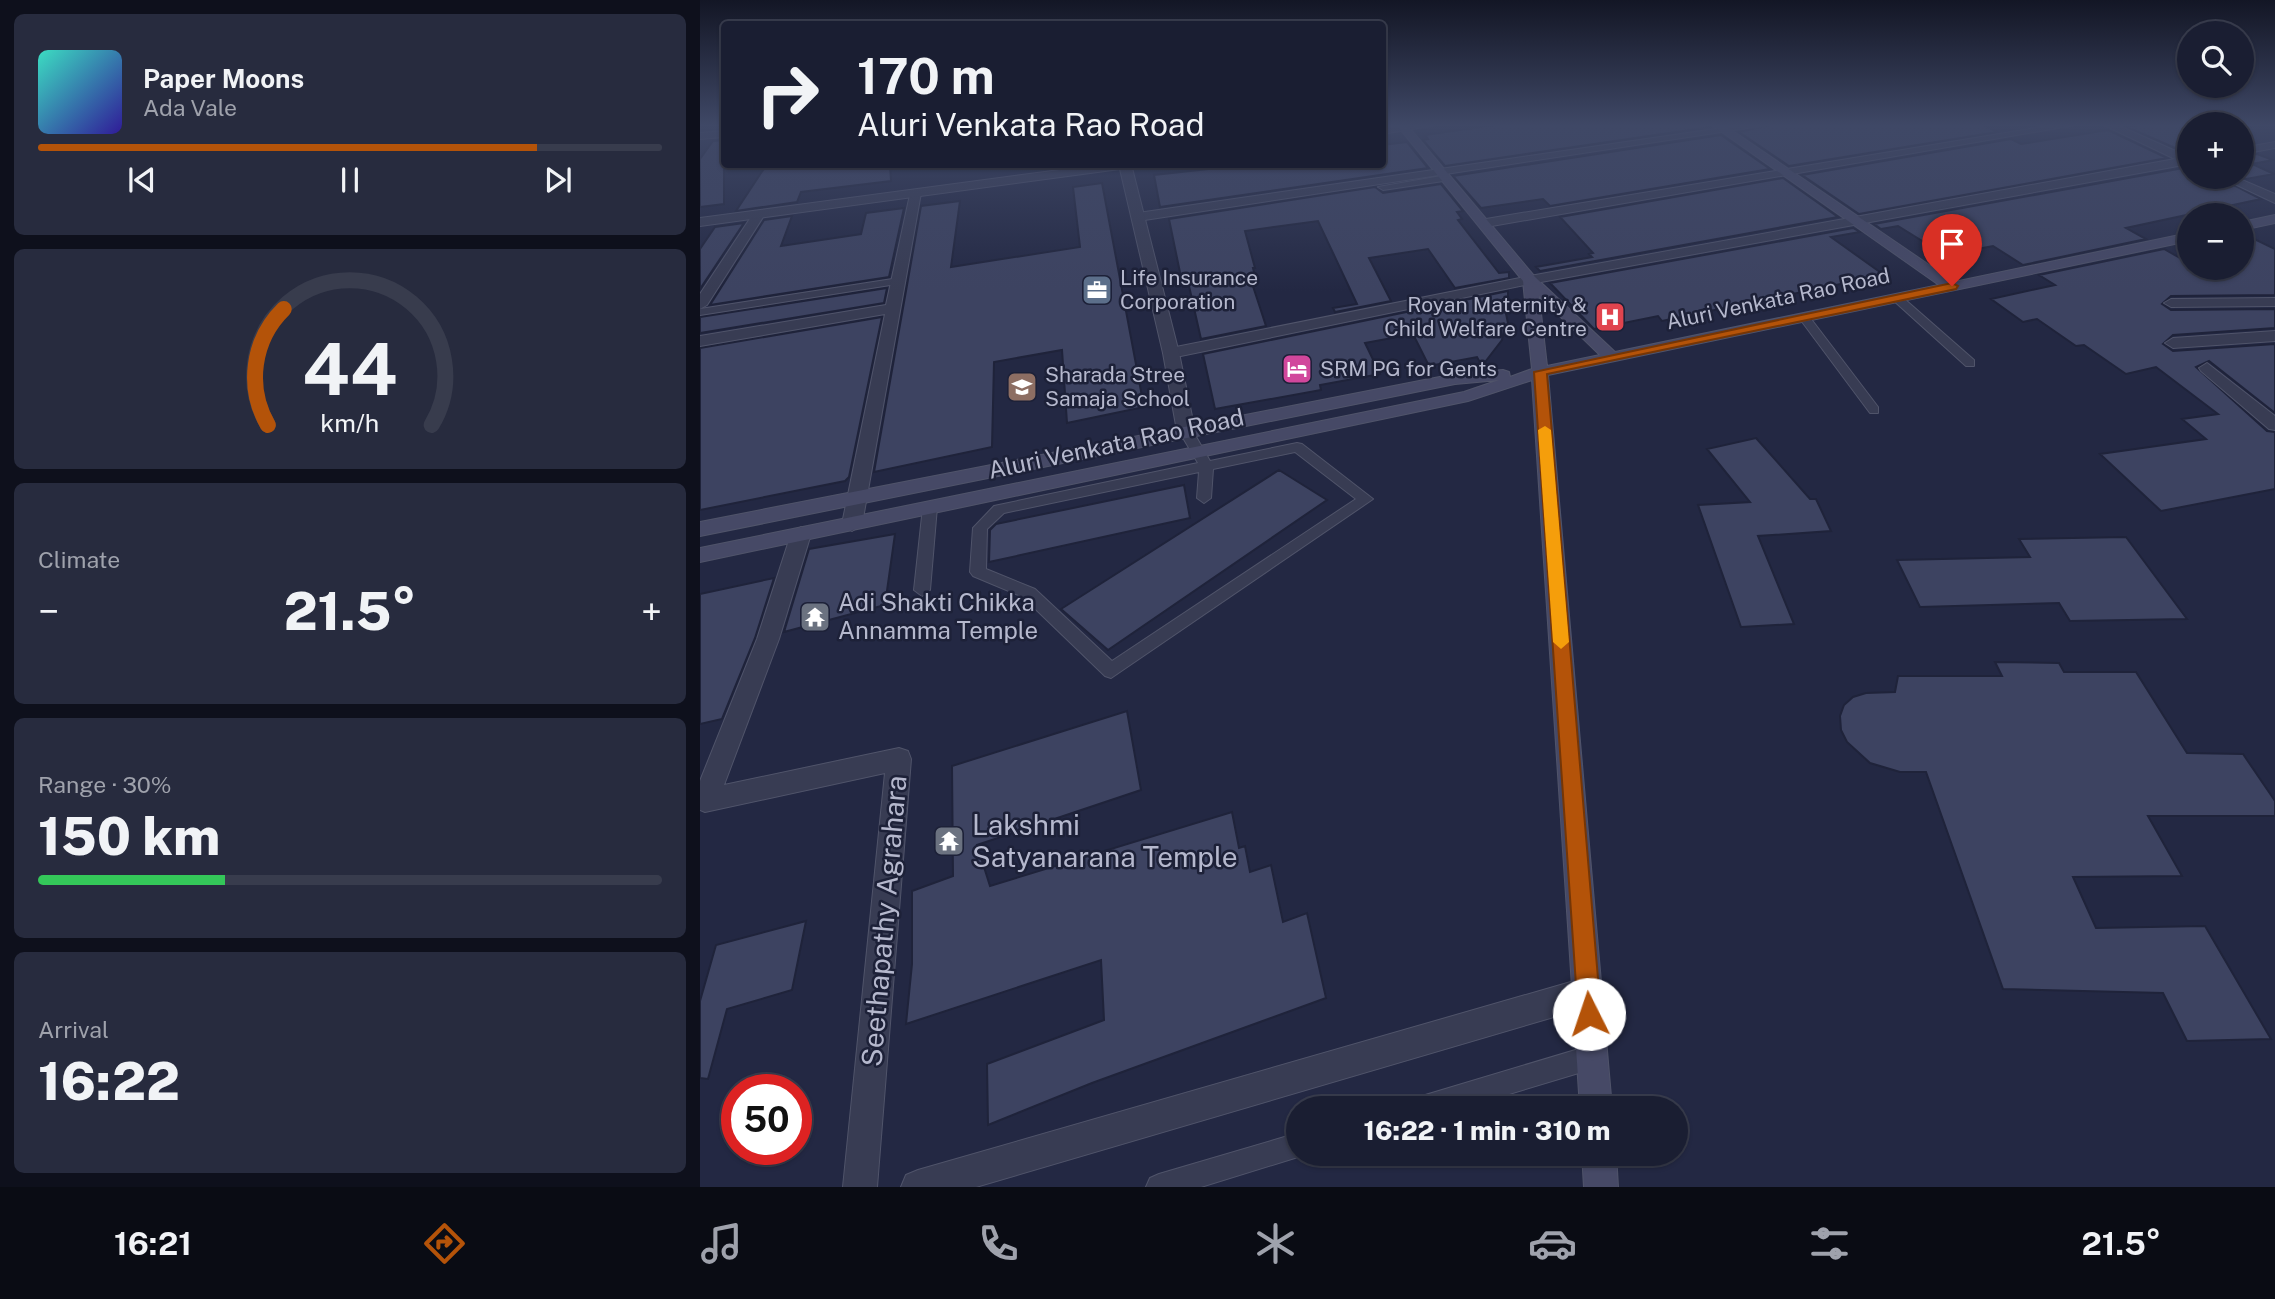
<!DOCTYPE html>
<meta charset="utf-8">
<style>
:root{--surface:#1a1e32;--page:#272b3e;--text:#f1f3f6;--muted:#9fa2ac;--line:#383c4d;--accent:#b45309}
body{margin:0;font-family:"Public Sans",sans-serif;background:var(--page);color:var(--text);height:100vh;display:flex;flex-direction:column;font-size:26px;white-space:nowrap}
*{box-sizing:border-box;margin:0}
p{font-size:23px;color:var(--muted)}
.icon{flex:none;width:38px;height:38px;fill:none;stroke:currentColor;stroke-width:2;stroke-linecap:round;stroke-linejoin:round}
.map{position:relative;flex:1;overflow:hidden}
.side{display:flex;flex-direction:column;gap:14px;padding:14px;background:#0e101c;width:700px}
.side>*{flex:none}
.top-card{position:absolute;left:21px;top:21px;width:665px;height:147px;border-radius:7px;box-shadow:0 2px 5px #0004,0 0 0 2px var(--line);background:#1a1e32;color:var(--text);overflow:hidden}
.tools{position:absolute;left:1477px;top:21px;display:grid;gap:14px}
.tools a{display:grid;place-items:center;width:77px;height:77px;border-radius:50%;background:var(--surface);box-shadow:0 2px 5px #0004,0 0 0 2px var(--line);font-size:35px}
.speed{position:absolute;left:21px;top:1074px;display:flex;gap:14px;font-size:35px;font-weight:700;text-align:center}
.speed>*{display:grid;place-content:center;width:91px;height:91px;border-radius:50%;background:var(--surface);box-shadow:0 2px 5px #0004,0 0 0 2px var(--line);line-height:1}
.speed .limit{border:10px solid #d22;background:#fff;color:#111}
.pin{position:absolute;display:grid;place-items:center;width:60px;height:60px;color:#fff;margin:-72px -30px;border-radius:50% 50% 50% 0;rotate:-45deg;box-shadow:0 0 7px #0007}
.pin .icon{rotate:45deg}
.me{position:absolute;width:77px;margin:-38px;rotate:356deg;stroke-linejoin:round;filter:drop-shadow(0 0 5px #0008)}
.turn{display:flex;align-items:center;gap:24px;height:147px;padding:0 21px;font-size:32px}
.turn .icon{width:91px;height:91px;stroke-width:2.5}
.turn b{display:block;font-size:49px;line-height:60px}
.big{font-size:52px;font-weight:800;line-height:1.1}
.side .card{flex:1;display:flex;flex-direction:column;justify-content:center;gap:10px;min-width:0;padding:0 24px;border-radius:10px;background:var(--page)}
.side .dial{align-items:center;gap:0}
.dial svg{height:182px;overflow:visible;fill:none;stroke:var(--line);stroke-width:7;stroke-linecap:round;text-anchor:middle}
.dial text{fill:var(--text);stroke:none}
.song{display:flex;align-items:center;gap:21px}
.cover{width:84px;height:84px;border-radius:10px;background:linear-gradient(135deg,hsl(170 70% 55%),hsl(250 70% 35%))}
.played{height:7px;border-radius:4px;background:linear-gradient(90deg,var(--accent) 80%,var(--line) 80%)}
.keys{display:flex;justify-content:space-around;direction:ltr}
.heat{display:flex;justify-content:space-between;align-items:center;font-size:38px;direction:ltr}
.charge{height:10px;border-radius:5px;background:linear-gradient(90deg,#34c759 30%,var(--line) 0)}
.trip{position:absolute;left:586px;top:1096px;width:402px;height:70px;border-radius:35px;background:var(--surface);box-shadow:0 2px 5px #0004,0 0 0 2px var(--line);font-weight:800;line-height:70px;text-align:center}
.tab-bar{display:flex;height:112px;justify-content:space-around;align-items:center;background:#0a0c14;color:var(--muted)}
.tab-bar .icon{width:49px;height:49px}
.tab-bar .active{color:var(--accent)}
.tab-bar b{font-size:32px;color:var(--text)}
main{display:flex;flex:1;min-height:0}
.map>svg:first-child{display:block}
.building{fill:#3d4361;stroke:#1f233a;stroke-width:2}
.lines{fill:none;stroke-linecap:round;stroke-linejoin:round}
.service-casing{stroke:#50546a;stroke-width:2}
.minor-casing{stroke:#50546a;stroke-width:2}
.tertiary-casing{stroke:#50546a;stroke-width:2}
.secondary-casing{stroke:#50546a;stroke-width:2}
.service{fill:#383c53;fill-rule:evenodd}
.minor{fill:#383c53;fill-rule:evenodd}
.tertiary{fill:#383c53;fill-rule:evenodd}
.secondary{fill:#464966;fill-rule:evenodd}
.route{fill:#b45309;stroke:#753606;stroke-width:2}
.slow{fill:#f59e0b}
.labels{text-anchor:middle;stroke-width:5;stroke-linejoin:round;paint-order:stroke}
.far-poi-label{font-size:21px;fill:#b5b8cd;stroke:#1d2138;text-anchor:start}
.far-street-label{font-size:21px;fill:#b5b8cd;stroke:#1d2138}
.street-label{font-size:24px;fill:#b5b8cd;stroke:#1d2138}
.poi-label{font-size:24px;fill:#b5b8cd;stroke:#1d2138;text-anchor:start}
.near-poi-label{font-size:28px;fill:#b5b8cd;stroke:#1d2138;text-anchor:start}
.near-street-label{font-size:28px;fill:#b5b8cd;stroke:#1d2138}
</style>
<main>
<section class="side">
<div class="card">
<div class="song"><i class="cover"></i><div><b>Paper Moons</b><p>Ada Vale</p></div></div>
<div class="played"></div>
<div class="keys"><svg class="icon" aria-label="previous" viewBox="0 0 24 24"><path d="M18 5L8 12l10 7zM5 5v14"/></svg><svg class="icon" aria-label="pause" viewBox="0 0 24 24"><path d="M8 5v14M16 5v14"/></svg><svg class="icon" aria-label="next" viewBox="0 0 24 24"><path d="M6 5l10 7-10 7zM19 5v14"/></svg></div>
</div>
<div class="card dial"><svg viewBox="0 0 100 80">
<path d="M14 69A42 42 0 1 1 86 69"/>
<path d="M14 69A42 42 0 0 1 21 18" stroke="#b45309"/>
<text x="50" y="56" font-size="32" font-weight="700">44</text>
<text x="50" y="72" font-size="11">km/h</text>
</svg></div>
<div class="card"><p>Climate</p>
<div class="heat"><a>−</a><b class="big">21.5°</b><a>+</a></div>
</div>
<div class="card"><p>Range · 30%</p><b class="big">150 km</b><div class="charge"></div></div>
<div class="card"><p>Arrival</p><b class="big">16:22</b></div>
</section>
<div class="map">
<svg width="1575" height="1187" viewBox="0 0 1575 1187">
<rect width="100%" height="100%" fill="#232843"/>
<path class="building" d="M795,125H1010V127L745,166L723,140L728,139L725,135Z
M1070,125H1284L1297,132L1089,166L1039,132Z
M1439,125H1489V154L1427,127Z
M1408,130L1467,158L1159,214L1102,175L1311,139L1321,144Z
M1021,135L1070,169L850,206L843,199L781,208L753,176Z
M24,140V204L0,207V159L13,141Z
M707,142L728,168L460,207L454,175L554,164H682V145Z
M1557,154L1573,160L1552,164L1574,174L1546,179L1541,177L1542,156Z
M67,164H190L191,181L101,192L97,202L36,211Z
M1489,167V177H1518L1561,199L1426,228L1446,239L1323,265L1293,246L1245,255L1198,226L1181,229L1174,224Z
M1083,178L1138,217L840,271L836,267L892,257L889,254L893,253L860,217Z
M402,183L444,407L367,423L362,350L294,362L292,447L174,472L221,206L260,201L251,267L380,247L373,187Z
M741,184L763,211L757,212L762,219L758,220L799,273L809,272V278L755,288L728,249L669,258L691,301L635,312L633,308L657,304L618,221L545,231L555,268H553L555,276L550,277L566,326L501,339L489,286L483,287L469,219L675,187L683,193Z
M204,208L189,277L10,305L64,220L92,216L81,246L161,234L166,213Z
M44,223L0,289V249L15,227Z
M1153,228L1160,232L1131,237L1184,275L962,321L958,316L894,329L850,283Z
M1542,233L1575,249V295L1471,296L1462,304L1471,310L1575,309V328L1473,335L1463,344L1473,351L1575,344V413L1509,361L1496,367L1567,431L1575,432V489L1461,511L1400,454L1506,439L1482,419L1518,414L1456,367L1426,374L1384,345L1376,346L1337,319L1323,322L1291,299L1355,285L1339,275L1464,249L1489,263V268H1542Z
M187,288L184,303L0,333V317Z
M808,291V299H803L809,328L804,329L802,340L782,366L777,357L729,366L713,334L665,343L680,374L620,385L621,390L515,409L503,354Z
M182,317L149,477L145,481L0,510V348Z
M1056,438L1110,499H1116L1131,531L1058,536L1094,624L1041,627L998,505L1050,502L1007,449Z
M579,470L627,500L408,650L361,609Z
M484,485L490,518L289,562L290,530L296,524Z
M195,534L185,605L84,632L109,549Z
M1426,537L1487,619L1370,621L1359,603L1220,607L1197,560L1330,557L1319,539Z
M74,578L55,638L22,719L0,724V594Z
M1295,662L1359,663L1364,672H1436L1487,753L1543,754L1575,801V816H1448L1482,876L1373,877L1396,928L1505,926L1571,1039L1487,1041L1463,993L1303,989L1226,772H1200L1170,763L1147,742L1141,730L1140,716L1144,705L1153,697L1166,693L1195,692L1198,676H1302Z
M427,711L441,790L277,845L290,886L532,812L539,848L545,846L550,872L571,865L583,922L607,913L626,998L392,1083L288,1125L287,1064L404,1020L401,960L206,1024L212,964V891L253,876L252,766Z
M106,921L92,990L27,1009L8,1079L0,1078V1001L16,945Z"/>
<g class="lines">
<g class="service-casing">
<path id="service" d="M747,175L751,178L750,180L683,190L678,187Z
M199,278L203,279V283L0,315V309Z
M1193,296H1201L1274,360V366H1266L1193,300Z
M1100,315H1108L1178,407V413H1170L1100,319Z
M486,427L491,428L510,461L597,443L602,444L673,499L411,678L405,676L323,597L273,576L270,572L273,528L294,506L498,463L479,431ZM595,452L656,499L412,661L335,589L286,569L287,529L304,513L499,472L497,498L504,503L511,498L513,469Z
M230,502L237,507L230,590L222,596L214,590L223,507Z
M892,1045L900,1049L904,1057L900,1065L892,1069L763,1108H710L713,1099L722,1096Z
M598,1133V1153H607L598,1157L501,1187H446L450,1178L459,1174Z"/>
</g>
<g class="minor-casing">
<path id="minor" d="M1043,125H1067L438,221L432,217L438,213Z
M1353,125H1375L786,227L780,223L786,219Z
M1404,125H1417L1489,157V164L830,284L471,358L463,353L471,348L830,276L1475,159Z
M1575,142V148L1542,154V148Z
M1520,177H1535L1575,194V203Z
M211,190L221,193L162,524L152,531L142,524L185,314L0,346V336L186,305Z
M55,211L65,214L7,305L0,309V294Z
M1575,298V306L1471,307L1464,303L1471,299Z
M1575,331V341L1473,348L1465,343L1473,338Z
M1507,363L1575,416V430L1569,429L1501,371L1499,368Z
M101,527L111,534L79,639L24,785L199,748L208,751L211,759L177,1187H143L185,773L5,812L0,810V781L57,639L91,534Z
M888,977L899,981L903,992L899,1003L888,1007L276,1187H201L206,1175L218,1170Z"/>
</g>
<g class="tertiary-casing">
<path id="tertiary" d="M708,125H736L682,134V128Z
M24,131V137L0,139V133Z
M405,164H440L432,168L479,353L495,431L492,435H480L477,431L463,353L420,169L0,226V218Z"/>
</g>
<g class="secondary-casing">
<path id="secondary" d="M697,125H707L835,277L915,352L1239,285L1012,125H1024L1254,282L1489,233V241L848,375L912,1108H880L832,380L768,401L0,562V548L764,392L799,380L755,384L0,536V522L755,374L803,370L809,372L810,377L832,369L823,281ZM839,296L900,355L847,366Z
M1575,215V223L1542,230V222Z
M882,1153H916L918,1187H884Z"/>
</g>
<use href="#service" class="service"/>
<use href="#minor" class="minor"/>
<use href="#tertiary" class="tertiary"/>
<use href="#secondary" class="secondary"/>
</g>
<linearGradient id="sky" x2="0" y2="1"><stop stop-color="#131625"/><stop offset="0.43" stop-color="#3f4866"/><stop offset="1" stop-color="#3f4866" stop-opacity="0"/></linearGradient>
<rect width="1575" height="291" fill="url(#sky)"/>
<path class="route" d="M1252,283L1258,286L1256,289L847,374L901,1014L897,1022L889,1025L881,1022L878,1014L834,372Z"/>
<path class="slow" d="M845,426L851,430L869,642L861,649L853,642L838,430Z"/>
<defs>
<g id="office-square" transform="scale(1.575)"><rect x="-9" y="-9" width="18" height="18" rx="4" fill="#5c6f8a" stroke="#1d2138"/><path d="M-6-3h4V-5.5h4V-3h4V5H-6ZM-1-4.5V-3h2v-1.5ZM-6 0V1H6V0Z" fill="#fff"/></g>
<g id="hospital-square" transform="scale(1.575)"><rect x="-9" y="-9" width="18" height="18" rx="4" fill="#e0444e" stroke="#1d2138"/><path d="M-5-5h3v3.5h4V-5h3V5h-3V1.5h-4V5h-3Z" fill="#fff"/></g>
<g id="hotel-square" transform="scale(1.575)"><rect x="-9" y="-9" width="18" height="18" rx="4" fill="#d1479c" stroke="#1d2138"/><path d="M-6-4.5h1.5V1H6V5H4.5V3h-9V5H-6ZM-4 0a1.8 1.8 0 1 1 3.6 0ZM.5 0V-2.5h3Q6-2.5 6 0Z" fill="#fff"/></g>
<g id="school-square" transform="scale(1.575)"><rect x="-9" y="-9" width="18" height="18" rx="4" fill="#8d6e63" stroke="#1d2138"/><path d="M0-5L7-2L0 1L-7-2ZM-4 1L0 2.5L4 1V4Q0 6-4 4Z" fill="#fff"/></g>
<g id="temple-square" transform="scale(1.575)"><rect x="-9" y="-9" width="18" height="18" rx="4" fill="#6b7280" stroke="#1d2138"/><path d="M0-6L5-2H3V0L6.5 2.5H4V6H1.5V3h-3V6H-4V2.5H-6.5L-3 0V-2H-5Z" fill="#fff"/></g>
</defs>
<g fill-rule="evenodd">
<use href="#office-square" x="397" y="290"/>
<use href="#hospital-square" x="910" y="317"/>
<use href="#hotel-square" x="597" y="369"/>
<use href="#school-square" x="322" y="387"/>
<use href="#temple-square" x="115" y="617"/>
<use href="#temple-square" x="249" y="841"/>
</g>
<g class="labels">
<g class="far-poi-label">
<text x="420" y="285">Life Insurance<tspan x="420" dy="24">Corporation</tspan></text>
<text x="887" y="312" text-anchor="end">Royan Maternity &amp;<tspan x="887" dy="24">Child Welfare Centre</tspan></text>
<text x="620" y="376">SRM PG for Gents</text>
<text x="345" y="382">Sharada Stree<tspan x="345" dy="24">Samaja School</tspan></text>
</g>
<g class="far-street-label">
<text transform="translate(1078 299) rotate(-12)" y="7">Aluri Venkata Rao Road</text>
</g>
<g class="street-label">
<text transform="translate(416 444) rotate(-12)" y="8">Aluri Venkata Rao Road</text>
</g>
<g class="poi-label">
<text x="138" y="611">Adi Shakti Chikka<tspan x="138" dy="28">Annamma Temple</tspan></text>
</g>
<g class="near-poi-label">
<text x="272" y="835">Lakshmi<tspan x="272" dy="32">Satyanarana Temple</tspan></text>
</g>
<g class="near-street-label">
<text transform="translate(184 921) rotate(-85)" y="10">Seethapathy Agrahara</text>
</g>
</g>
</svg>
<div class="tools">
<a><svg class="icon" aria-label="search" viewBox="0 0 24 24"><circle cx="10" cy="10" r="6"/><path d="M15 15l6 6"/></svg></a>
<a>+</a>
<a>−</a>
</div>
<div class="speed"><div class="limit">50</div></div>
<div class="pin" style="left:1252px;top:286px;background:#d93025"><svg class="icon" aria-label="arrive" viewBox="0 0 24 24"><path d="M6 21V4h12l-3 4 3 4H6"/></svg></div>
<svg class="me" style="left:889px;top:1014px" viewBox="-20 -20 40 40"><circle r="19" fill="#fff"/><path d="M0-13L10 11 0 6-10 11z" fill="#b45309"/></svg>
<div class="trip">16:22 · 1 min · 310 m</div>
<div class="top-card">
<div class="turn"><svg class="icon" aria-label="right" viewBox="0 0 24 24"><path d="M7 20v-9h11M14 6l5 5-5 5"/></svg><div><b>170 m</b>Aluri Venkata Rao Road</div></div>
</div>
</div>
</main>
<nav class="tab-bar">
<b>16:21</b>
<svg class="icon active" aria-label="directions" viewBox="0 0 24 24"><path d="M12 3l9 9-9 9-9-9zM9 14v-3h6M13 9l2 2-2 2"/></svg>
<svg class="icon" aria-label="music" viewBox="0 0 24 24"><path d="M9 18V5l10-2v13"/><circle cx="6" cy="18" r="3"/><circle cx="16" cy="16" r="3"/></svg>
<svg class="icon" aria-label="phone" viewBox="0 0 24 24"><path d="M5 4h4l2 5-3 2q2 4 5 5l2-3 5 2v4C11 20 4 13 5 4z"/></svg>
<svg class="icon" aria-label="climate" viewBox="0 0 24 24"><path d="M12 3v18M4 7l16 10M4 17L20 7"/></svg>
<svg class="icon" aria-label="car" viewBox="0 0 24 24"><path d="M5 17H2v-5l4-1 3-4h7l3 4 3 1v5h-3M9 17h6M6 11h13"/><circle cx="7" cy="17" r="2"/><circle cx="17" cy="17" r="2"/></svg>
<svg class="icon" aria-label="filters" viewBox="0 0 24 24"><path d="M4 7h16M4 17h16"/><circle cx="9" cy="7" r="2"/><circle cx="15" cy="17" r="2"/></svg>
<b>21.5°</b>
</nav>
